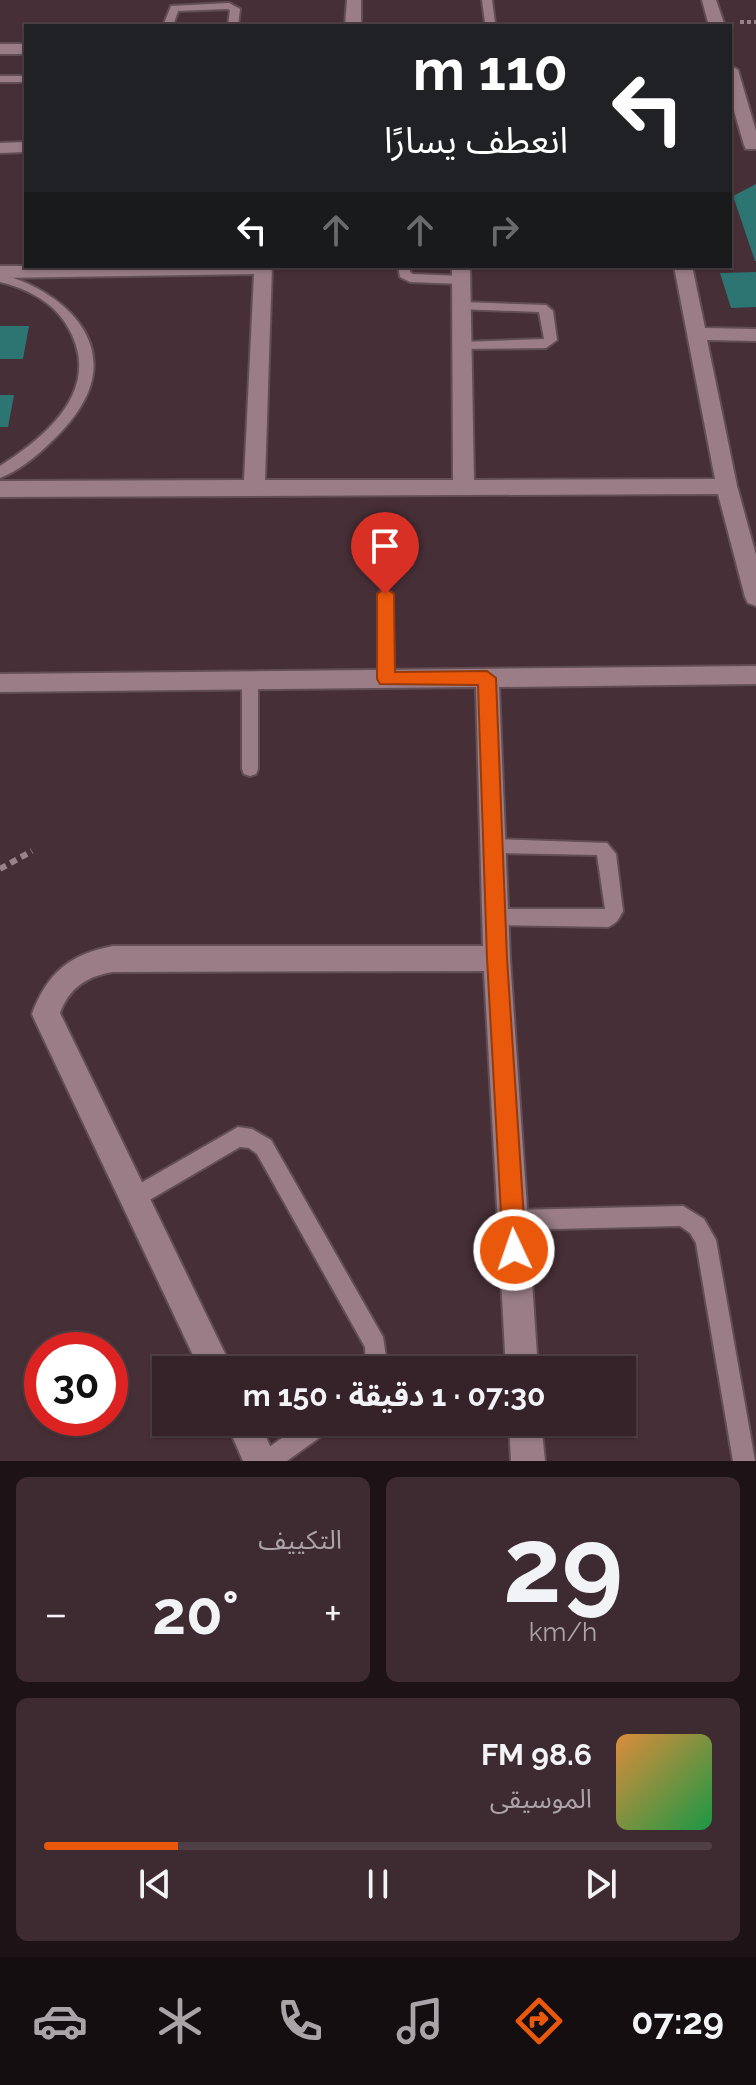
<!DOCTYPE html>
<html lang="ar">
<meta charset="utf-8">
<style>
:root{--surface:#352329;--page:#3d2b31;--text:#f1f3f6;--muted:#aaa4a8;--line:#4f4046;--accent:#ea580c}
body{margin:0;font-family:Raleway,"Noto Sans Arabic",sans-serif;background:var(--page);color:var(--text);direction:rtl;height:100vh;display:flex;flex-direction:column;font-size:30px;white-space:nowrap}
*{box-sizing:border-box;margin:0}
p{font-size:26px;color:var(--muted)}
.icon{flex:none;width:44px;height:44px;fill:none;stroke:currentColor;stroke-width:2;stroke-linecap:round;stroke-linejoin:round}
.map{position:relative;height:1461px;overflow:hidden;direction:ltr}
.drawer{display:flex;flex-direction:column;gap:16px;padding:16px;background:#1d1317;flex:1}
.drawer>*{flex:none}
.guide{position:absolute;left:24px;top:24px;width:708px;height:244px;border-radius:0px;box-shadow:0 2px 6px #0004,0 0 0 2px var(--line);direction:rtl;background:#202124;color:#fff;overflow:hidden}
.speed{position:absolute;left:24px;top:1332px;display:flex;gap:16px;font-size:40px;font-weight:700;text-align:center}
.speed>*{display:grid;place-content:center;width:104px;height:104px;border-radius:50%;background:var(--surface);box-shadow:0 2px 6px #0004,0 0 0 2px var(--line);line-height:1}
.speed .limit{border:12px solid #d22;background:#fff;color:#111}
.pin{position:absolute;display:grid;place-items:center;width:68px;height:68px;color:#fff;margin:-82px -34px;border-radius:50% 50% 50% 0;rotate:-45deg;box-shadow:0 0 8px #0007}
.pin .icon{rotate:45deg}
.me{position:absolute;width:88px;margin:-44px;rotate:357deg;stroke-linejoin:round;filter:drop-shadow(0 0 6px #0008)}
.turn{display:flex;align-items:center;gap:28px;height:168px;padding:0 32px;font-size:36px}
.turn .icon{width:104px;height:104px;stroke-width:2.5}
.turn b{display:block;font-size:56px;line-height:68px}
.lanes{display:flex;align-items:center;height:76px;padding:0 32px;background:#0003;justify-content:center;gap:40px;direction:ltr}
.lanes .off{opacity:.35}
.big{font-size:60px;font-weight:700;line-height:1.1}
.drawer .widget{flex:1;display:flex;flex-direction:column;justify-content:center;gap:12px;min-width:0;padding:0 28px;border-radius:12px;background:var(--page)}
.drawer .dial{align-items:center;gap:0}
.dial b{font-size:104px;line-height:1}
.song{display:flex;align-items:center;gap:24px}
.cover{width:96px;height:96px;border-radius:12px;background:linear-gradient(135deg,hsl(30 70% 55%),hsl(140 70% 35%))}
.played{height:8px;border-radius:4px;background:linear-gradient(90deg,var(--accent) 20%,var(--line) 20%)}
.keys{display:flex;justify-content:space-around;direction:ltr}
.heat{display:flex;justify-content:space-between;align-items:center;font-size:44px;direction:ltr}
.drawer .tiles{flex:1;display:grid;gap:16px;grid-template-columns:1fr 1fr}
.widget:last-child{grid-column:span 2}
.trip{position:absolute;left:152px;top:1356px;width:484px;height:80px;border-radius:0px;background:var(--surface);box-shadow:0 2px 6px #0004,0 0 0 2px var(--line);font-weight:700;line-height:80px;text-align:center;direction:rtl}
.tabs{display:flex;height:128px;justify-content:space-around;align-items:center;background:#150e10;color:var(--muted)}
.tabs .icon{width:56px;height:56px}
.tabs .selected{color:var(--accent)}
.tabs b{font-size:36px;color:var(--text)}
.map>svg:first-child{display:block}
.building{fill:#2c7572}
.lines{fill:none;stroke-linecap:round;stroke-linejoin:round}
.lane-casing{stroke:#624e55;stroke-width:4}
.street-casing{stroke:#624e55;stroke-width:4}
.path-far1{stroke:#98838a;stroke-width:4;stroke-dasharray:4 3;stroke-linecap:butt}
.path{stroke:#98838a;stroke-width:6;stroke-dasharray:7 5;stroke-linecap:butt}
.lane{fill:#9a7d87;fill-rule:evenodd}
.street{fill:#9a7d87;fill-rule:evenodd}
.route{fill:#ea580c;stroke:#983908;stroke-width:2}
</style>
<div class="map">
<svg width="756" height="1461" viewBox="0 0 756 1461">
<rect width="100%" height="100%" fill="#472f37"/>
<path class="building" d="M756,184V261H755L733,196Z
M756,272V307L731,308L720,273Z
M0,326H29L23,359H0Z
M0,395H14L8,427H0Z"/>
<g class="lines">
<g class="lane-casing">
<path id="lane" d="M482,0H492L495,23L492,26H481L485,22Z
M229,3L240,9L238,26H228L230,10L227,9L178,11L173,26H163L171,6Z
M0,76H26V82H0Z
M398,266H410V272L413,274L461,276L467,280L461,284L410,282L400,277Z
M0,274C49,286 109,328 90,387C83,408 67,427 51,442C37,456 18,471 0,478V466C50,434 105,386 66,324C52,301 25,288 0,282Z
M462,302L546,305L553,311L557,340L546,348L457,349L456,346L462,342L544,339L539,312L458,309V303Z
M385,588L392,594L394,679L392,683H380L378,679V594Z
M250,674L256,676L258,680V769L256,774L250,776L244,774L242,769V680L244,676Z
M493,839L607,843L616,854L623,911C619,919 616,924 608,927L495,925L489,923L486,917L489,911L495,909H605L597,855L493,853L487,851L485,846L487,841Z
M238,1127L252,1129L271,1140L383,1337L388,1370H366L365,1347L257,1154L249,1148L240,1147L141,1205L134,1208L127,1205L124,1198L127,1191Z
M683,1206L704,1219L716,1240L755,1461H733L696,1243L690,1233L680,1226L513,1230L506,1227L503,1220L506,1213L513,1210Z
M304,1422H333L330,1430L287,1461H258L261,1453Z"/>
</g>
<g class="street-casing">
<path id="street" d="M347,0H361V26H345Z
M702,0H716L725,26H709Z
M0,44H26V54H0Z
M730,65L738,70L756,131V149H746L744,145L730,97Z
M26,142V152L0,153V143Z
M0,266H272L265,480H453L452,266H470L474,480L715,479L674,266H692L705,328L756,329V341L707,340L737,486L756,555V606L748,603L745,597L718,494L0,497V481L244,480L254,274L0,278Z
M756,666V684L499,687L510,958L538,1370H506L484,971L113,972C87,976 69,988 60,1013L233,1370H200L36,1023L32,1014C47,973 70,954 113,946H483L476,687L0,692V674Z
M226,1422H259L277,1461H243Z
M509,1422H541L545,1461H511Z"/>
</g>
<path class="path-far1" d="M740,22H756"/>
<path class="path" d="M0,869L32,851"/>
<use href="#lane" class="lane"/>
<use href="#street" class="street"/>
</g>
<path class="route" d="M385,588L394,594L395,672L487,671L496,678L507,958L526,1250L523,1258L514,1261L506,1258L503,1250L487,958L478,685L380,684L377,679V594Z"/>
</svg>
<div class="speed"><div class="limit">30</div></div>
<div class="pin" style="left:385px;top:594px;background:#d93025"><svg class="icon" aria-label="arrive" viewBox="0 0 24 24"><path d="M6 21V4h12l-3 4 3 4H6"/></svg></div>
<svg class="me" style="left:514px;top:1250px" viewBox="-20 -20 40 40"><circle r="17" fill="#ea580c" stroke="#fff" stroke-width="3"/><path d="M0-11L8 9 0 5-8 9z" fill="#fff"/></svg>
<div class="trip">07:30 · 1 دقيقة · 150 m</div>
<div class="guide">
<div class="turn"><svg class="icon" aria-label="left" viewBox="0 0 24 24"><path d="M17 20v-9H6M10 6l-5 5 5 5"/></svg><div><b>110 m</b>انعطف يسارًا</div></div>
<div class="lanes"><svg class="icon" aria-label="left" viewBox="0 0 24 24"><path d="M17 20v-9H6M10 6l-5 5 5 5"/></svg><svg class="icon off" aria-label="ahead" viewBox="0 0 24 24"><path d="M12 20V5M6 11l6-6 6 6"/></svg><svg class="icon off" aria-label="ahead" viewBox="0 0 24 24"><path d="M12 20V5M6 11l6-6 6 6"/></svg><svg class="icon off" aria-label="right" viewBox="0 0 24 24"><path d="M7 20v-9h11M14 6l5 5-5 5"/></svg></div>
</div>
</div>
<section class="drawer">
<div class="tiles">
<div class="widget dial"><b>29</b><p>km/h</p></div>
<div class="widget"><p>التكييف</p>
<div class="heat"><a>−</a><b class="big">20°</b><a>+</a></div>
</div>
<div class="widget">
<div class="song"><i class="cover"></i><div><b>98.6 FM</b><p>الموسيقى</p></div></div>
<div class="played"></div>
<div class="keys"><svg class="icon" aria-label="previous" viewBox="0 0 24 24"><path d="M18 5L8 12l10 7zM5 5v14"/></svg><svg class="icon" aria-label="pause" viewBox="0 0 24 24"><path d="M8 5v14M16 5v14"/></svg><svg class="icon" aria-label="next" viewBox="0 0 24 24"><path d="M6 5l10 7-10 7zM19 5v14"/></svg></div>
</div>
</div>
</section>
<nav class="tabs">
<b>07:29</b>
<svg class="icon selected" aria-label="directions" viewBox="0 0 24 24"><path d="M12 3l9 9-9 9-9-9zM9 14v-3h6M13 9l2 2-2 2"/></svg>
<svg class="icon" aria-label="music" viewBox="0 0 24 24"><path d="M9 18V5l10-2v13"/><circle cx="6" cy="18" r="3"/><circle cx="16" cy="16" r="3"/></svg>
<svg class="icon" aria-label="phone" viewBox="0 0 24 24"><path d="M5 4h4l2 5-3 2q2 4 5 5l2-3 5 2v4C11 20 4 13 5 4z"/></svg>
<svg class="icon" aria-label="climate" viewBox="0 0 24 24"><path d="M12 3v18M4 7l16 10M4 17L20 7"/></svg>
<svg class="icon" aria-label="car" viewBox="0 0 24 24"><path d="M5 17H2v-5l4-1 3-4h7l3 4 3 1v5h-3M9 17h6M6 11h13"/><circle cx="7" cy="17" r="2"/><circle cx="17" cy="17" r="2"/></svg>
</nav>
